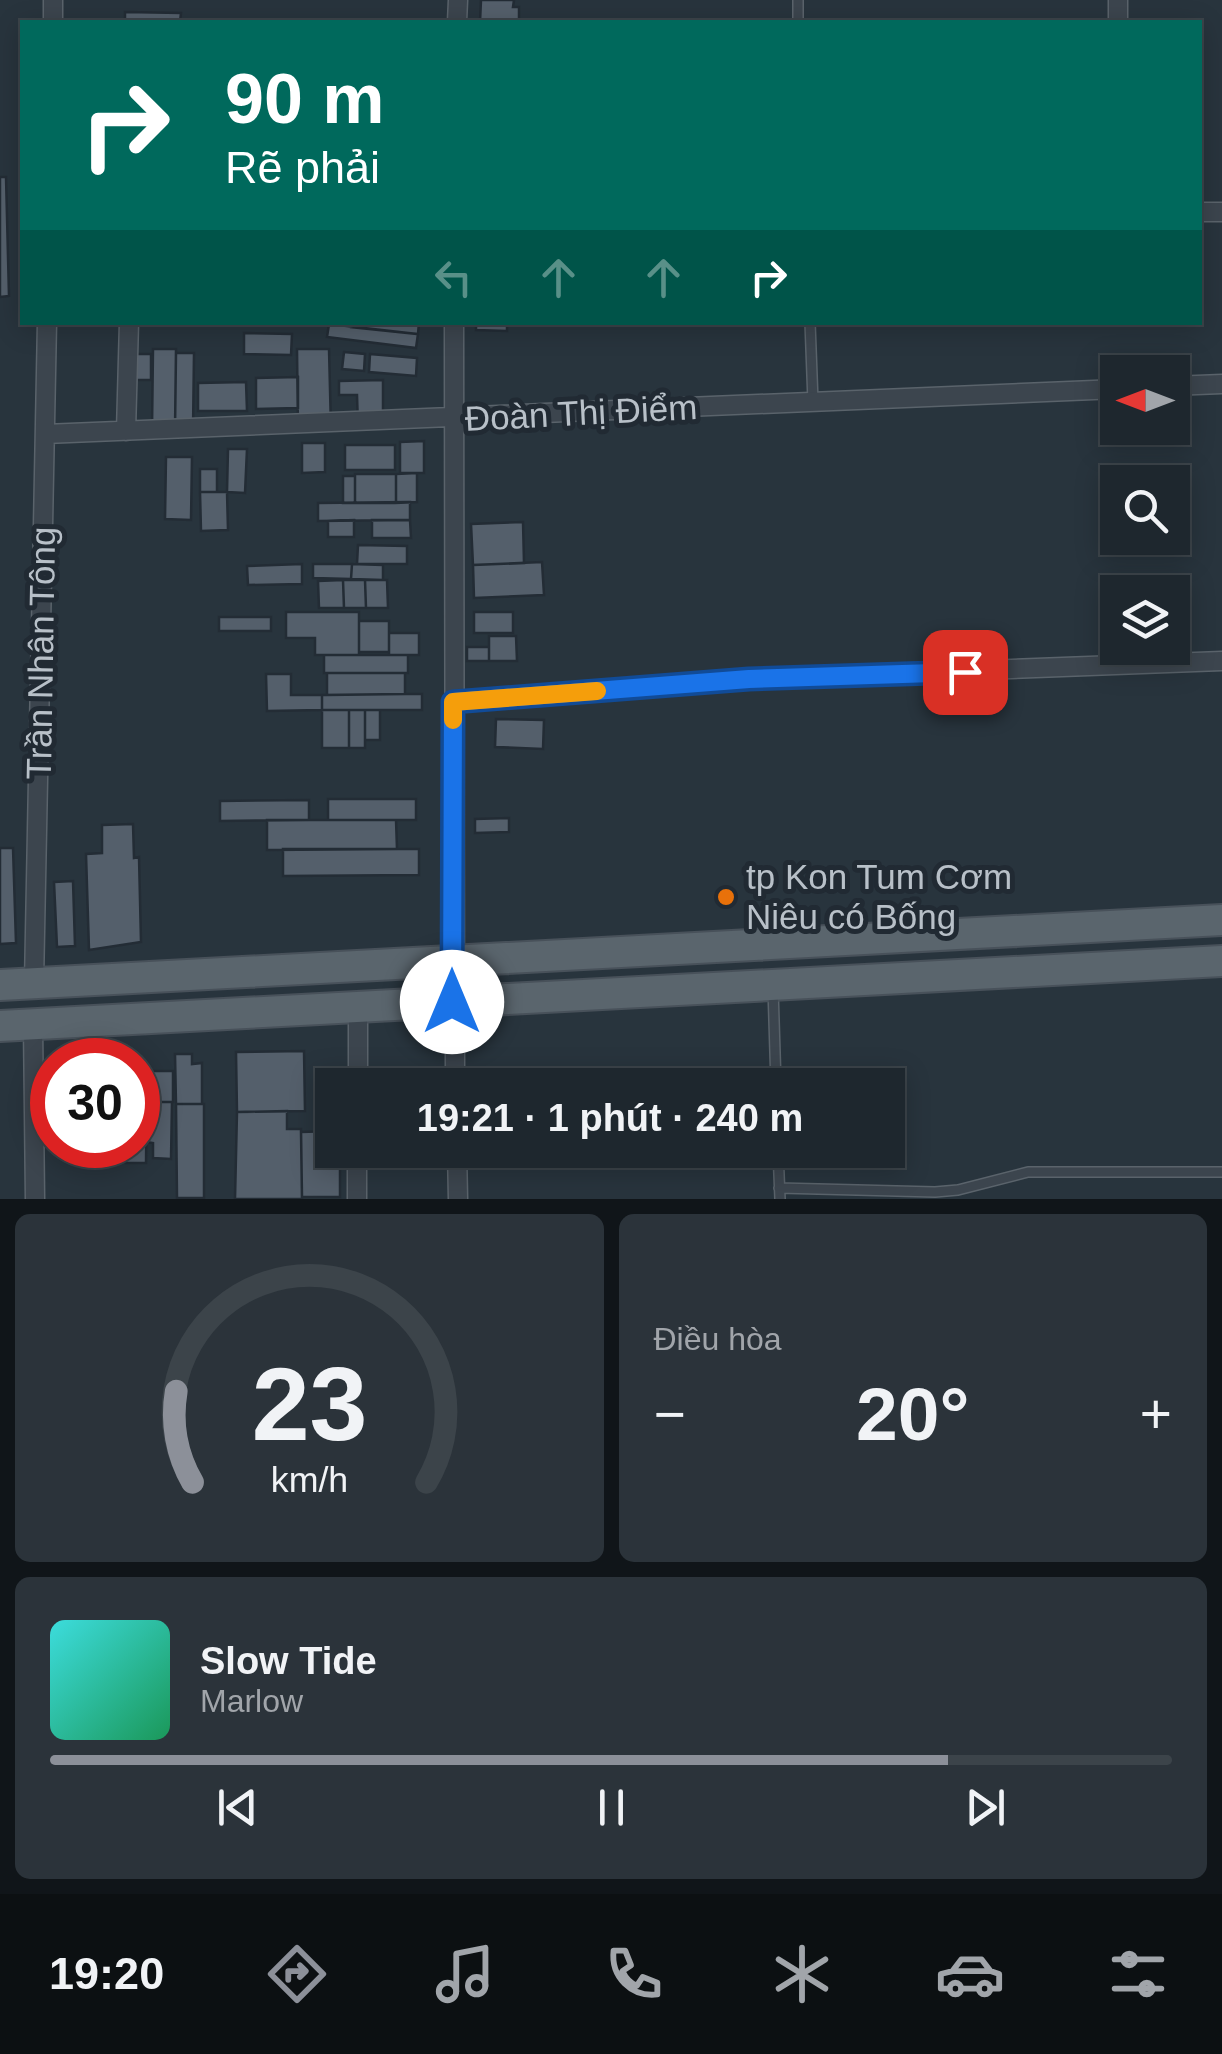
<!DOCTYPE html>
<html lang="vi">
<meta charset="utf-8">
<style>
:root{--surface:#1e272e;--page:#2b333a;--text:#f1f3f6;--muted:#a1a5aa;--line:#3c444a;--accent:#8c9099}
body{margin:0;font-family:Arial,sans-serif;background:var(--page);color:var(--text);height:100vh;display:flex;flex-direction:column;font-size:38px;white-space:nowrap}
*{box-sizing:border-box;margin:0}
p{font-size:32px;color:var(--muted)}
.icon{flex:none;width:55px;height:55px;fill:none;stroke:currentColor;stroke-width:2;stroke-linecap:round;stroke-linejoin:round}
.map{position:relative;height:1199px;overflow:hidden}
.panel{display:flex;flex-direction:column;gap:15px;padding:15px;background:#101519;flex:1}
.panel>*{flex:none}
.banner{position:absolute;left:20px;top:20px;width:1182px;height:305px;border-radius:0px;box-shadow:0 5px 25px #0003,0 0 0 2px var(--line);background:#00695c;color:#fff;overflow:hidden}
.needle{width:65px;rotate:270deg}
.fabs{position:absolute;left:1100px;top:355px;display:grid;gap:20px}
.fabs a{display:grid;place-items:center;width:90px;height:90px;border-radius:0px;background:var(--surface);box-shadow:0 5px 25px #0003,0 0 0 2px var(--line);font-size:50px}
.speed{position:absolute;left:30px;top:1038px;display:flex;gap:20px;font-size:50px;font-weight:700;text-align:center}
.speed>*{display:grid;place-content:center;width:130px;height:130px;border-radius:50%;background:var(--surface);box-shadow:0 5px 25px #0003,0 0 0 2px var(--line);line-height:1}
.speed .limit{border:15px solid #d22;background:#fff;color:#111}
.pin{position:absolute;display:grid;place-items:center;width:85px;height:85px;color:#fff;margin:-42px;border-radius:20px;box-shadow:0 5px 15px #0006}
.me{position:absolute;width:110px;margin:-55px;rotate:0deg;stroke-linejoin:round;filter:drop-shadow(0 0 8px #0008)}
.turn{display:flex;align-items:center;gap:35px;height:210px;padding:0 40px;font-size:45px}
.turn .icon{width:130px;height:130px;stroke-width:2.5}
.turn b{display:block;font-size:70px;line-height:85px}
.lanes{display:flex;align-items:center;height:95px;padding:0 40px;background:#0003;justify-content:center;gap:50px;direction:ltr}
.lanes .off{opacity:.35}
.big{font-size:75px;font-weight:700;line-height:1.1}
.panel .tile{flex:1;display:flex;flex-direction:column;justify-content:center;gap:15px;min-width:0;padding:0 35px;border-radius:15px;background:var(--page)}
.panel .dial{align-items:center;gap:0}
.dial svg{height:260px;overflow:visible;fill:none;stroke:var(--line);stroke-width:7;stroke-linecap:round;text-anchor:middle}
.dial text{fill:var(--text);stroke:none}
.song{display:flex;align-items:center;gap:30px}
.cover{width:120px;height:120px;border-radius:15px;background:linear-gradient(135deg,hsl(180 70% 55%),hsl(150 70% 35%))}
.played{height:10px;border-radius:5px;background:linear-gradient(90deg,var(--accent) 80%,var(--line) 80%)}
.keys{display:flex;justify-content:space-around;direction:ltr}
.heat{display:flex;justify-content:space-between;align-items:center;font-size:55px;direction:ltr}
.panel .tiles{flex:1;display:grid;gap:15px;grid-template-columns:1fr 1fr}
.tile:last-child{grid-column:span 2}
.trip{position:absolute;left:315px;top:1068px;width:590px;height:100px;border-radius:0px;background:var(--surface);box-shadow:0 5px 25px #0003,0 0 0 2px var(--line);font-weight:700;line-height:100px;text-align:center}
.tab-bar{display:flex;height:160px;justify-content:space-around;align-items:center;background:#0c1012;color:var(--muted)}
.tab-bar .icon{width:70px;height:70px}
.tab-bar .current{color:var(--accent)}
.tab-bar b{font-size:45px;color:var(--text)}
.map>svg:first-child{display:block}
.building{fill:#545f6b;stroke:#232c35;stroke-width:2.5}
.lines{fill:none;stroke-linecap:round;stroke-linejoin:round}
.service-casing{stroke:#5a636b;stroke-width:12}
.minor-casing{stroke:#5a636b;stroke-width:21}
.primary-casing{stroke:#48515a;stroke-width:34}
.service{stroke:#3c454e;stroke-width:9}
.minor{stroke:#3c454e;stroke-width:18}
.primary{stroke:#5a656d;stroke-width:30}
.route-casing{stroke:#114b97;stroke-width:25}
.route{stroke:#1a73e8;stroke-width:18}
.slow{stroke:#f59e0b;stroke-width:18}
.food-dot{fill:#e8710a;stroke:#212a33;stroke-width:4}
.labels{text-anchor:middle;stroke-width:10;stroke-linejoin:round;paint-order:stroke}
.street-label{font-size:35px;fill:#b8c0c8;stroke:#212a33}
.poi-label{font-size:35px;fill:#b8c0c8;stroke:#212a33;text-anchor:start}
</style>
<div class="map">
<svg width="1222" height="1199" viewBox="0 0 1222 1199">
<rect width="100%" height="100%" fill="#28343d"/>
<path class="building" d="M481,0H514L513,7H519V22H480Z
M125,12L181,13L180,22H125Z
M0,177H6L9,296L0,297Z
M351,322H419L418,334L351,327Z
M476,322H507V331L476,330Z
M329,324L418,334L416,348L327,337Z
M244,333L292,334L291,355L244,354Z
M153,349H176L175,430L152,429Z
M297,349H329L331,429H298Z
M344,352L365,354L364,371L342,369Z
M176,353H194L193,430H175Z
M131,354H151V380H131Z
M370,354L417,358L416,376L369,372Z
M298,377V408L256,409V378Z
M383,380V426H358L357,395H339V381Z
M246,382L247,411H198V383Z
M424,441V473H400V442Z
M302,443H325V472L302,473Z
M345,445H395V470H345Z
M228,449H247L245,493L227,492Z
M166,457H192L191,520L165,519Z
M200,469H217V492H200Z
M417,473V502L396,503V474Z
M355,474H396V503H355Z
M343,476H355V503H343Z
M200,492H227L228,530L201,531Z
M410,502V520L318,521V503Z
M354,520V537H328V521Z
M372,520H410L411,538H372Z
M523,522L524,563L473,565L471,524Z
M358,545L407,546V564H357Z
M542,562L544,595L474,598L473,565Z
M302,564V584L248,585L247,566Z
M313,564H352L351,579L313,578Z
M352,564L383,565V580L351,579Z
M343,580L344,608H319L318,581Z
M343,580H365L366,608H344Z
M365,580H387L388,608H366Z
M286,612H359V655H315V638H286Z
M474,612H513V633H474Z
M219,617H271V631H219Z
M359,621H389V652H359Z
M389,633H419V655H389Z
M489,636H516L517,661H489Z
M467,647H489V661H467Z
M324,655H408V673H324Z
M327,673H405V694L327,695Z
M266,674H291V695H322V710L267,711Z
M405,694H422V710H322V695Z
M322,710H349V748H322Z
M349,710H365V748H349Z
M365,710H380V740H365Z
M496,719L544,720L543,749L495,747Z
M328,799H416V820H328Z
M309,800V820L220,821V801Z
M509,818V832L475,833V819Z
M267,820H396L397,849L267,850Z
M133,824L134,858L139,857L141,942L89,950L86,854L102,853V825Z
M0,848H13L16,943L0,944Z
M283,849H419V875L283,876Z
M73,881L75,946L57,947L54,882Z
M304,1051L305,1111L237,1112L236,1052Z
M175,1054H192V1064L202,1063V1104H176Z
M148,1071H173V1102H147Z
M138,1074H147L146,1163H126V1145H138Z
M147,1102H172L171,1159L153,1158V1143L146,1142Z
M176,1104H204V1198H177Z
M287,1111V1129H301L302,1199H235L237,1112Z
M332,1131V1150H340V1197H302L301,1132Z"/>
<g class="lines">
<g class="service-casing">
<path id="service" d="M798,22V0
M810,322L813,402
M773,988L776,1085
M778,1150L780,1199
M779,1188L935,1192L958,1190L1028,1172H1222"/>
</g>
<g class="minor-casing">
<path id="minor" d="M1118,0V22
M53,22V0
M457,22L458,0
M1200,212H1222
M454,322L455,1085
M1172,386L1222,384
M126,431L129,322
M45,434L1118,389
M453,702L749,679L1222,661
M34,983L47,322
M33,1025L35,1199
M358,1085V1007
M457,1150L458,1199
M357,1199V1150"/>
</g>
<g class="primary-casing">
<path id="primary" d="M0,985L1222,920
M0,1026L1222,961"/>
</g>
<use href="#service" class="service"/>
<use href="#minor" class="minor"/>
<use href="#primary" class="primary"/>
</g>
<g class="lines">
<g class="route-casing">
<path id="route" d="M452,1002L453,702L749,679L965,672"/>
</g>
<use href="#route" class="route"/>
<path class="slow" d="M453,720V702L597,691"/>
</g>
<circle class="food-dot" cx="726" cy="897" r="10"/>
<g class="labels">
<g class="street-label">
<text transform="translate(581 413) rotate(-3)" y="12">Đoàn Thị Điểm</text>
<text transform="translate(41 653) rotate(-89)" y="12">Trần Nhân Tông</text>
</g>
<g class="poi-label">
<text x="746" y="889">tp Kon Tum Cơm<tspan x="746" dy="40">Niêu có Bống</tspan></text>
</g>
</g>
</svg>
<div class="fabs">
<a><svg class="needle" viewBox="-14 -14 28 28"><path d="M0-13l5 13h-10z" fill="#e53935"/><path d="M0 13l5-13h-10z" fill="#a1a5aa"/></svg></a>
<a><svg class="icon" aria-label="search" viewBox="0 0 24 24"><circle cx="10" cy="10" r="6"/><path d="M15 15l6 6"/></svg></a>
<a><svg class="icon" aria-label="layers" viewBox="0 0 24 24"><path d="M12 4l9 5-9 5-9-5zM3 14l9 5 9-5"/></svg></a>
</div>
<div class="speed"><div class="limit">30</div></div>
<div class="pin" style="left:965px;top:672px;background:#d93025"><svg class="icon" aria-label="arrive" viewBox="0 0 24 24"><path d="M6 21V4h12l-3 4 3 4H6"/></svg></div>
<svg class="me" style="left:452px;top:1002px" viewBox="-20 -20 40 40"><circle r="19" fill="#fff"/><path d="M0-13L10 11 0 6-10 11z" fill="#1a73e8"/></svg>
<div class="trip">19:21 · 1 phút · 240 m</div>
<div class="banner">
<div class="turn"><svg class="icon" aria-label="right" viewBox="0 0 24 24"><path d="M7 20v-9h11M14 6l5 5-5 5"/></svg><div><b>90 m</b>Rẽ phải</div></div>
<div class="lanes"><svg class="icon off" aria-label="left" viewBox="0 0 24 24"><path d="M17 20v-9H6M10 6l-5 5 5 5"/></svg><svg class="icon off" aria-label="ahead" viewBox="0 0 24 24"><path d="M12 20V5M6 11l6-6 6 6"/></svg><svg class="icon off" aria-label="ahead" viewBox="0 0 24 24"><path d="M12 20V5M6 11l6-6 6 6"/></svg><svg class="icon" aria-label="right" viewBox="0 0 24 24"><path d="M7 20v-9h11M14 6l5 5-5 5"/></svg></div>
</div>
</div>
<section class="panel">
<div class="tiles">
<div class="tile dial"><svg viewBox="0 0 100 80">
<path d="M14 69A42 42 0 1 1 86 69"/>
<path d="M14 69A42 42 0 0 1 9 41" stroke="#8c9099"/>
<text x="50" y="56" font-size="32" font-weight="700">23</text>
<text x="50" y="72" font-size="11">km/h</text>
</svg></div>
<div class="tile"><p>Điều hòa</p>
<div class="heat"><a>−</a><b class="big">20°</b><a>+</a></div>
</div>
<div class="tile">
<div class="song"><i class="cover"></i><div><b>Slow Tide</b><p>Marlow</p></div></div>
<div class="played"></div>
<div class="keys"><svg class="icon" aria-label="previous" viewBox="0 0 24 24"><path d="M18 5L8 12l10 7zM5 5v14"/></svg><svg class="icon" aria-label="pause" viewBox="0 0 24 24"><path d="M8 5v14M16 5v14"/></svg><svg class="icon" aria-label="next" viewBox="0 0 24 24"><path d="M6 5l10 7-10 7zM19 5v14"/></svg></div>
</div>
</div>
</section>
<nav class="tab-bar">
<b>19:20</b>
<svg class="icon current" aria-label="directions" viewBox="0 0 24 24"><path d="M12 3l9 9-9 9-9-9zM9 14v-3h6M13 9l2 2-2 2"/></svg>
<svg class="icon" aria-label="music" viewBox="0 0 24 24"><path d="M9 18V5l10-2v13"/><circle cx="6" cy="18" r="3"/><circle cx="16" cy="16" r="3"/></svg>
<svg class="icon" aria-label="phone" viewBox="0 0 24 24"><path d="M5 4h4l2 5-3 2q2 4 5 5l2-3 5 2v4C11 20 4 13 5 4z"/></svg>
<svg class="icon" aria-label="climate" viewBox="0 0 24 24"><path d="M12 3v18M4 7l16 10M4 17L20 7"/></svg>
<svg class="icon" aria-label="car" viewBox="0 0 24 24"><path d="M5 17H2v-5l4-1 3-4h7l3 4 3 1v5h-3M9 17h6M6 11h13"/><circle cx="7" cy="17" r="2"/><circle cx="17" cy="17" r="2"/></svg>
<svg class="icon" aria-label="filters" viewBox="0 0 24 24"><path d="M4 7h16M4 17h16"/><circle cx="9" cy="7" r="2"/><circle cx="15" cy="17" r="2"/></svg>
</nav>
